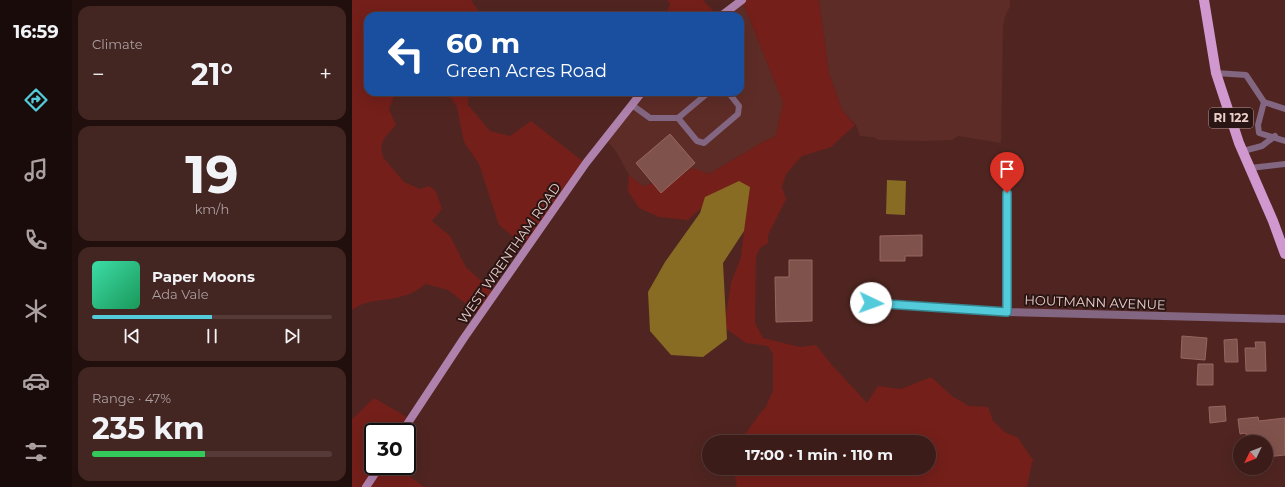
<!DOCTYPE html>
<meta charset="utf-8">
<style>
:root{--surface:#3c1c19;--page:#432522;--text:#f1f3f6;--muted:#aca1a2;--line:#553a38;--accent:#53cbdb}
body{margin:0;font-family:Montserrat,sans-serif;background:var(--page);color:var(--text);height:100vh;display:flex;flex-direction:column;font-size:15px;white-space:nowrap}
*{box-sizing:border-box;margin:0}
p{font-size:13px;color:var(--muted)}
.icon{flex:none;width:22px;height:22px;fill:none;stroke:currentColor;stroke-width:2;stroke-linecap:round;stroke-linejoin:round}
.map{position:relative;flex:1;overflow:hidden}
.sheet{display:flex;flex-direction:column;gap:6px;padding:6px;background:#210f0e;width:280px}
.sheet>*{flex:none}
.top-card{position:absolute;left:12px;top:12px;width:380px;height:84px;border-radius:12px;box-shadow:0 4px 16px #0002,0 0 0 1px var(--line);background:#1a4fa0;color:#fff;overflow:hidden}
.needle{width:26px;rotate:227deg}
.fabs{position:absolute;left:881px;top:435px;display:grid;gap:8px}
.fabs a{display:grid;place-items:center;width:40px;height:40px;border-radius:50%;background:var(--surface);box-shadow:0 4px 16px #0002,0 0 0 1px var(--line);font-size:20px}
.speed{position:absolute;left:12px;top:423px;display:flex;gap:8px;font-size:20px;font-weight:700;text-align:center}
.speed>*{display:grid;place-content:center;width:52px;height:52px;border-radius:50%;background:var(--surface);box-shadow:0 4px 16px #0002,0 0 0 1px var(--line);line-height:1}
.speed .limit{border:2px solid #111;border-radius:6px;background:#fff;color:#111}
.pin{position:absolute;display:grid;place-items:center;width:34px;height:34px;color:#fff;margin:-41px -17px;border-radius:50% 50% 50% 0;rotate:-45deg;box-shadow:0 0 4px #0007}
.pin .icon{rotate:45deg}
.me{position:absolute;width:44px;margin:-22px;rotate:93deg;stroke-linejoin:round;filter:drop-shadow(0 0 3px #0008)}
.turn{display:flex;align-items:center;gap:14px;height:84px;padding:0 16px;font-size:18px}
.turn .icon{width:52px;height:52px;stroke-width:2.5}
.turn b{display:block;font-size:28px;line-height:34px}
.big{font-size:30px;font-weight:700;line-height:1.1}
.sheet .card{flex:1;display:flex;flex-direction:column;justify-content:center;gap:6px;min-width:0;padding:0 14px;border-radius:12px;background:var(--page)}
.sheet .dial{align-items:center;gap:0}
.dial b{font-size:52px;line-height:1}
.song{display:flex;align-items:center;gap:12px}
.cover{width:48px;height:48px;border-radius:6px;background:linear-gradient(135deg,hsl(160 70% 55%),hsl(150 70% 35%))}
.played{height:4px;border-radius:2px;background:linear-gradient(90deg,var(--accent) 50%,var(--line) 50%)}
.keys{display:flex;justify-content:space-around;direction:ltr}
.heat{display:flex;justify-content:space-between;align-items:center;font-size:22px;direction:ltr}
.charge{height:6px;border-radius:3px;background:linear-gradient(90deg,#34c759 47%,var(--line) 0)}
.trip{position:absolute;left:350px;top:435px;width:234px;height:40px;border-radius:20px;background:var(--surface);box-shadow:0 4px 16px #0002,0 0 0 1px var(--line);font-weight:700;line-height:40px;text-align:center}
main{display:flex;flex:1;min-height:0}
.tab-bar{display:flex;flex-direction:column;width:72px;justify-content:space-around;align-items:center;background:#180b0a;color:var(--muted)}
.tab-bar .icon{width:28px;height:28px}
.tab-bar .active{color:var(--accent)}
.tab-bar b{font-size:18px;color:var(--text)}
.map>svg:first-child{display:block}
.built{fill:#5e2c27}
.green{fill:#741f1a}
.water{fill:#886c23}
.building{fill:#80524c;stroke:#976660}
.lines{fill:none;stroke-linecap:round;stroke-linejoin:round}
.lane{stroke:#836681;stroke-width:6}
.street{stroke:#836681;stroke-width:8}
.secondary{stroke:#af82ad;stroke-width:8}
.primary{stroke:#d197cf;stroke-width:10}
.route-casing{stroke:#36848e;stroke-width:10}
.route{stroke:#53cbdb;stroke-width:7}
.labels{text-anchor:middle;stroke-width:4;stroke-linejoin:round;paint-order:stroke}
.shield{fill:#291513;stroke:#b09693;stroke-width:1}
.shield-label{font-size:12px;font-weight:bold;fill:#eaceca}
.street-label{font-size:13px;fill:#eaceca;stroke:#291513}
</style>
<main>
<nav class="tab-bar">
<b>16:59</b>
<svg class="icon active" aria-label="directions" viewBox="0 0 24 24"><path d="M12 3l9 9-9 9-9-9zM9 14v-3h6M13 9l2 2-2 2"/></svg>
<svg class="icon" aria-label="music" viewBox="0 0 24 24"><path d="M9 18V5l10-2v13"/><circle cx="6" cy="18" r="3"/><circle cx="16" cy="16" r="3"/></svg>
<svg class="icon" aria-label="phone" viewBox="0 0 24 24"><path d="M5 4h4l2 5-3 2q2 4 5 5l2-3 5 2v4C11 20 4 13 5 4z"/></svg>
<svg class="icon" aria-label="climate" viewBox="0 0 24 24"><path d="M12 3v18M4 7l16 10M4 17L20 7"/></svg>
<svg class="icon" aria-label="car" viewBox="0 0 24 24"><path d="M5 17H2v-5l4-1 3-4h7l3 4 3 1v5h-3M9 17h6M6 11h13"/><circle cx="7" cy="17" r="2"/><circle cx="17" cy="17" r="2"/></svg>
<svg class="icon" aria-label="filters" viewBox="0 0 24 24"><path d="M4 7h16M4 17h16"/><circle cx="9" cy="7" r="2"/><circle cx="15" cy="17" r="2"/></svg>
</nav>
<section class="sheet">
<div class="card"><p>Climate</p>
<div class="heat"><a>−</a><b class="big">21°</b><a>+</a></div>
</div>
<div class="card dial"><b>19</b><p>km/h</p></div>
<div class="card">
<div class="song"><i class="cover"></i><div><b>Paper Moons</b><p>Ada Vale</p></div></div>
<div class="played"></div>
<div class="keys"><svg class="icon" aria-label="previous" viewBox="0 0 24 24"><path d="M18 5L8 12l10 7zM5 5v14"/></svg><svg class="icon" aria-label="pause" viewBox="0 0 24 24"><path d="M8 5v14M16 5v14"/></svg><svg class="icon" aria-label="next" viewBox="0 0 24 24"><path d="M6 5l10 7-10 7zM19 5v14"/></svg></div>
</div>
<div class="card"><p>Range · 47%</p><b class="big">235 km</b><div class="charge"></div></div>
</section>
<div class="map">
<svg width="933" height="487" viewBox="0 0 933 487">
<rect width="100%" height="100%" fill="#502521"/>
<path class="built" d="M467,0H658V6L653,17L651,27L649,143L606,136L600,140L573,141L527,140L521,137L508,136L504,125L490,110L477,73Z
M391,3L431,102L424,136L409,143L357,174L311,189L301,183L290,186L277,175L264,151L254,140L291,92H388V16H371Z"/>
<path class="green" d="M0,0H119L130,16H16V92H47L43,94L37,109L44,125L33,137L29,146L31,157L52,182L68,189L77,186L84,191L90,209L80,221L98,236L114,267L142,293L127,314L96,290L74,284C67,289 60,294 51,296C33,302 16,298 0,310Z
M315,0H351L366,16H314L318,4Z
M392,0H467L477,73L490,110L503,125L479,147L450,156L434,174L430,187L434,199L416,235V243L408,248L404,257L403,323L411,338L448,347L464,345L480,365L515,403L526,386L549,389L579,377L600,396L617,406L636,407L641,421L654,433L665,437L682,461L680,462L675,487H385L381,468H577V442H390L391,437L410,411L414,407L421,390V354L416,346L394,343L372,327L379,283L389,257L394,214L365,194L336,220L307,217L287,208L276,191L277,175L290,186L301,183L311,189L340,168L357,174L409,143L424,136L431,102L391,3Z
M95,92H118L116,96V105L138,131L158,136L179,121L233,163L174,247L147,225L127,164L112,142L105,107Z
M22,398L53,416L58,422L51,432H21V466H43L72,487H0V419Z"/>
<path class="water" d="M535,180L554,181L553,215L534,214Z
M387,181L398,187L392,231L371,263L375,339L351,357L319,355L298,331L296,292L313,262L348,213L353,197Z"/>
<path class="building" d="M318,134L343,163L309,193L284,163Z
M570,235V256H553V261H528V236Z
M437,260H460V321L424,322L423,277H437Z
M830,336L855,338L853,360L829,358Z
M885,339L886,362H873L872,340Z
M903,342H913L914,371H894L893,348H904Z
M846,364H861V385H845Z
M873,406L874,421L858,423L857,407Z
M906,417L907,421L933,418V455L914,457V442H895L894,433L888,434L886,419Z"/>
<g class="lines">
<path class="lane" d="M864,73L894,75L912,102
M280,105L298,118H326L357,92
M933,109L912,102L906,125L907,133L933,141
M326,118L345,141L352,143L386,114L387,106L376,92
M891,151L910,146L923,136
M898,168L933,164"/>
<path class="street" d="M655,193V312
M504,302L655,312L933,319"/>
<path class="secondary" d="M369,16L390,0
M50,432L112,338L234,163L290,92
M14,487L28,466"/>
<path class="primary" d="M852,0L864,73L887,143L921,221L933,254"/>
</g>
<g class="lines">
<g class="route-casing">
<path id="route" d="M519,303L655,312V193"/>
</g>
<use href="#route" class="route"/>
</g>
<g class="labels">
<rect class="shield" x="857" y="108" width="44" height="20" rx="3"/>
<g class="shield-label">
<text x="879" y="122">RI 122</text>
</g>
<g class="street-label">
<text transform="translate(157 253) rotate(-55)" y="5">WEST WRENTHAM ROAD</text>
<text transform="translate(743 302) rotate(2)" y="5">HOUTMANN AVENUE</text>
</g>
</g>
</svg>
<div class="fabs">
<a><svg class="needle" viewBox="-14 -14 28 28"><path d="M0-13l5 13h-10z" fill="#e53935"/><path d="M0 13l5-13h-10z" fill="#aca1a2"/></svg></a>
</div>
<div class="speed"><div class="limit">30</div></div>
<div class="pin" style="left:655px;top:193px;background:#d93025"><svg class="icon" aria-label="arrive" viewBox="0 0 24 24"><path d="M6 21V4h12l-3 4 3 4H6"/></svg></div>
<svg class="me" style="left:519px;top:303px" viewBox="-20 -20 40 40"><circle r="19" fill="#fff"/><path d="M0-13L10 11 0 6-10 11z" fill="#53cbdb"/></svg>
<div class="trip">17:00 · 1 min · 110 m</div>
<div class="top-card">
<div class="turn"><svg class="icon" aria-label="left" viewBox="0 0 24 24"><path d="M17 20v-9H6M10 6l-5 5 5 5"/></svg><div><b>60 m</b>Green Acres Road</div></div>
</div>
</div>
</main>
